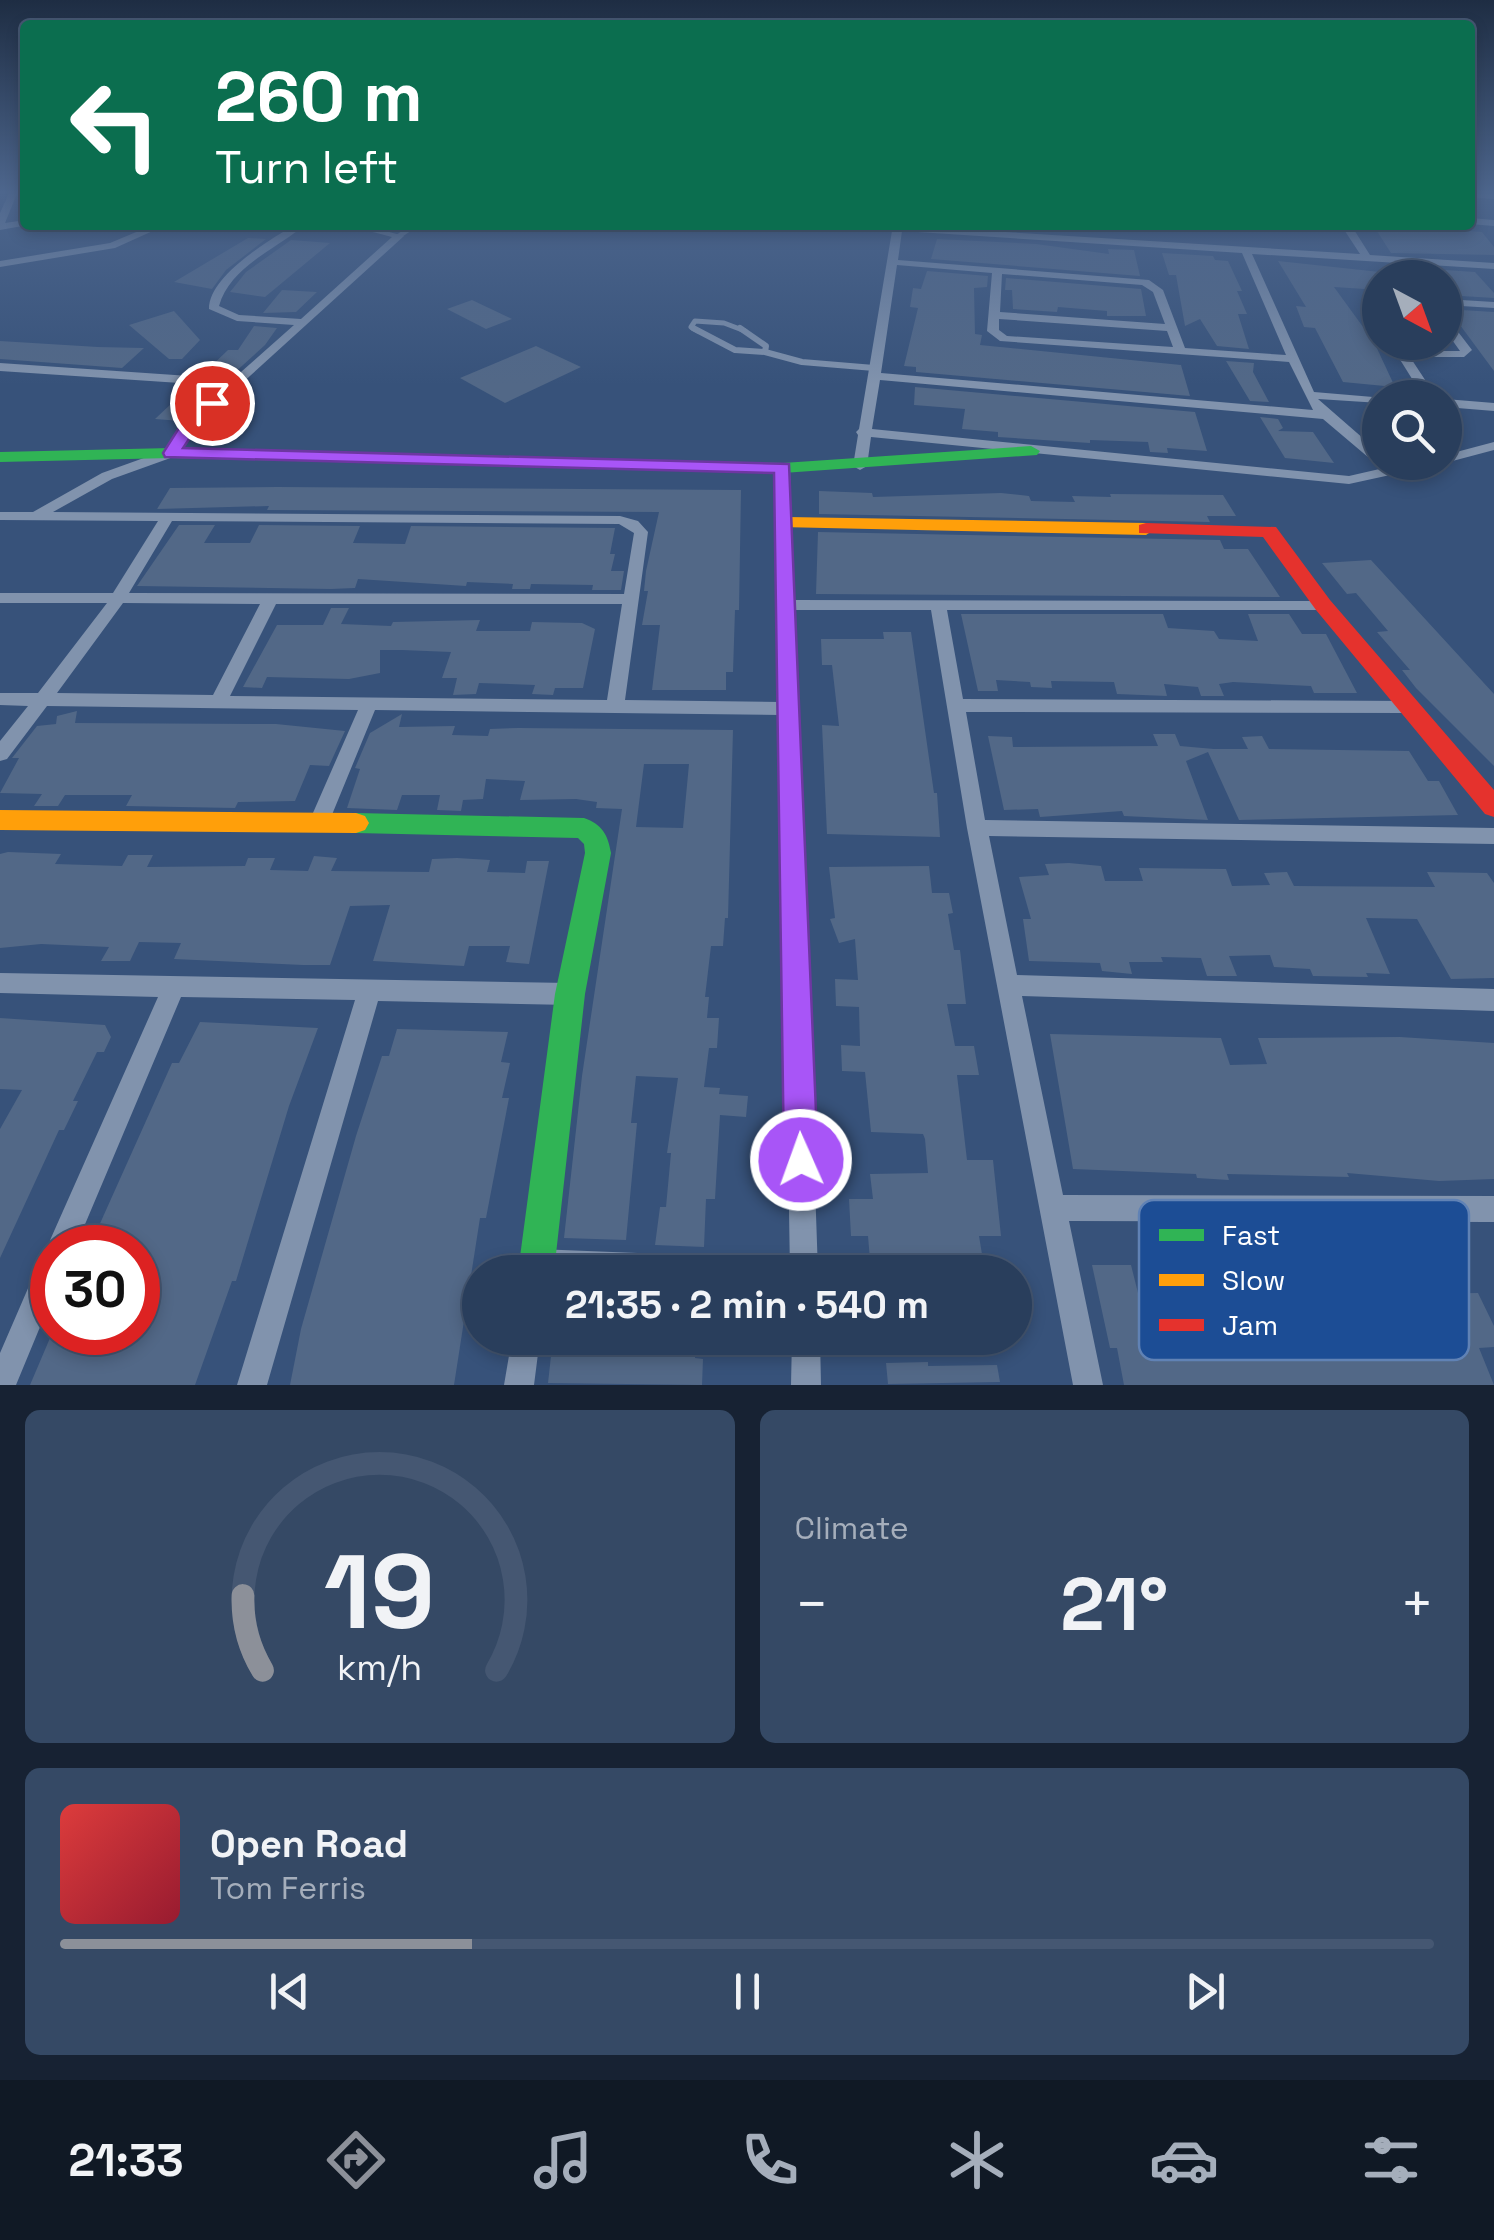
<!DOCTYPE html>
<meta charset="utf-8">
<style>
:root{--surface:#293e5c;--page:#354965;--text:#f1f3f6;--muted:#a5aebb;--line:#455772;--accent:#8c9099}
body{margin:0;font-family:"Space Grotesk",sans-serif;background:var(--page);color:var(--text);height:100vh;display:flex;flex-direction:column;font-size:38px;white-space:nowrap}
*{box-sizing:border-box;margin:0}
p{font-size:32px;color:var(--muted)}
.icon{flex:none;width:55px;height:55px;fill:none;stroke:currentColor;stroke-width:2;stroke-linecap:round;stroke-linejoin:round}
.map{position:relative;height:1385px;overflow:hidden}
.sheet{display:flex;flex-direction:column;gap:25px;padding:25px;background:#172233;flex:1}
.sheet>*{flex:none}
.banner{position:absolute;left:20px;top:20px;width:1455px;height:210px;border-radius:10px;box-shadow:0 5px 15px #0003,0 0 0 2px var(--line);background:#0b6e4f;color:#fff;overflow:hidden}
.needle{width:65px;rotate:139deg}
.controls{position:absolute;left:1362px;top:260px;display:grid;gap:20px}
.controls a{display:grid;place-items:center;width:100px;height:100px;border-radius:50%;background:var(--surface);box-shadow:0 5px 15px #0003,0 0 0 2px var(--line);font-size:50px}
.speed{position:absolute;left:30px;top:1225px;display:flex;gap:20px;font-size:50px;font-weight:700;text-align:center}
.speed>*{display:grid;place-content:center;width:130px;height:130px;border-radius:50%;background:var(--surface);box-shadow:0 5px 15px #0003,0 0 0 2px var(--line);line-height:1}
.speed .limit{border:15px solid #d22;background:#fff;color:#111}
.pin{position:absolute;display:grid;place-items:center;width:85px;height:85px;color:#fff;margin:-42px;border:5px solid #fff;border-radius:50%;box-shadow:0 2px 10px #0007}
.me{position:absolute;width:110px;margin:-55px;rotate:358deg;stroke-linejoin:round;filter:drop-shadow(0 0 8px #0008)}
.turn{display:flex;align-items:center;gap:35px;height:210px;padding:0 30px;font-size:45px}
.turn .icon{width:130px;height:130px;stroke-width:2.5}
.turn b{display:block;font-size:70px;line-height:85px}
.big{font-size:75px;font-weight:600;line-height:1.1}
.sheet .widget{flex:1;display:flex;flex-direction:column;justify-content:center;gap:15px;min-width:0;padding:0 35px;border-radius:15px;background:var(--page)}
.sheet .dial{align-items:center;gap:0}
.dial svg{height:260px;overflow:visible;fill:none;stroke:var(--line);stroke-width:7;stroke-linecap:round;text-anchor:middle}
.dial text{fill:var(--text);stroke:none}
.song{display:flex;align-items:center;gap:30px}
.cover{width:120px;height:120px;border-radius:15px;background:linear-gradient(135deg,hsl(0 70% 55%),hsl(350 70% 35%))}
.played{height:10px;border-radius:5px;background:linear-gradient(90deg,var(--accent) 30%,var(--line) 30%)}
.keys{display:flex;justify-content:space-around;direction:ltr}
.heat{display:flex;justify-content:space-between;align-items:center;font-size:55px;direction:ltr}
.sheet .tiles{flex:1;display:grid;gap:25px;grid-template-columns:1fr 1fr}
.widget:last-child{grid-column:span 2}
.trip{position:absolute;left:462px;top:1255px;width:570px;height:100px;border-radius:50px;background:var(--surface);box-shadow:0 5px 15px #0003,0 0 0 2px var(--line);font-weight:600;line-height:100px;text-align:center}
.menu{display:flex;height:160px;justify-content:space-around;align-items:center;background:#101925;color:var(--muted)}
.menu .icon{width:70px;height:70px}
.menu .active{color:var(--accent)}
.menu b{font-size:45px;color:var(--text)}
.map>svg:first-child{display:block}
.building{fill:#526887;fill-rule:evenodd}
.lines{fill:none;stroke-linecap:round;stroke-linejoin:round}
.lane-far1{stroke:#8193ad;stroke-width:5}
.lane{stroke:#8193ad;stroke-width:6}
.street{fill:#8193ad;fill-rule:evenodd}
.fast{fill:#30b455;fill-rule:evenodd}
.slow{fill:#ff9f0a;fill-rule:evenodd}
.jam{fill:#e5322d;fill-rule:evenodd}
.route{fill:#a855f7;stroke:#6d37a1;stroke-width:2.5}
.key{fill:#1c4d95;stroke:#6082b5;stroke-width:2.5}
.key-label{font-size:28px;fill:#fff}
</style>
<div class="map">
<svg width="1494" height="1385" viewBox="0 0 1494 1385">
<rect width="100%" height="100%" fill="#37527a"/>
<path class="building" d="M1373,225L1482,232L1494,247V255L1391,253Z
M248,238L266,239L226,270L212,289L174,282Z
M937,239L1036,244L1109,254L1108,249L1134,250L1140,276L931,259Z
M291,240L330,243L265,297L230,292L246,272Z
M1162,253L1213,256L1215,260L1228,261L1242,291H1237L1247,314H1238L1249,349L1217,346L1200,319L1185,326L1176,275H1169Z
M1278,261L1380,272V290L1334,287L1374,342L1395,387L1343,382L1315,328L1304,327L1296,306L1306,307Z
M1401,267L1475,272L1494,293V298L1445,295V278H1408Z
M927,271L988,276L987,287L974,288L975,334L982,335L980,345L1181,365L1190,396L916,372V367L904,366L918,308L910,307L913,288L921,289Z
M1006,278L1141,289L1146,316H1107V311L1058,307L1057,312L1013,309L1012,290H1005Z
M282,290L317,292L296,312L263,313Z
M472,300L512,319L486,329L447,309Z
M1445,309L1494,312V371L1460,325Z
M174,311L200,340L182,359H169L129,325Z
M254,326L277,328L265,345L232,375L204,373L228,350H238Z
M0,341L98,347L144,348L122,368L0,359Z
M536,346L581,367L505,403L460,378Z
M1226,361L1254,363L1253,372L1269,402L1250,401Z
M189,387L213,389L181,421L155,419Z
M915,387L1195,412L1207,451L1167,448L1168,453L1150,452L1148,442L1090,440V443L998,437V432L962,429L965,409L914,405Z
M1260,417L1278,419L1283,428L1278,431L1313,432L1334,463L1285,458Z
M277,487L741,490L739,610H735L733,672H726V690H652L660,625H642L648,591H644L646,571L659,512L267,510L269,506L157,509L170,488Z
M819,491L872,493L873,497L1001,493L1029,496L1031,501L1075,502L1072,496L1111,497L1110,494L1223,495L1236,516H1207L1210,522L819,514Z
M179,525H215L204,543H250L259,525L360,526L353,543L405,544L411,526L615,528L610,554H615L611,571H624L621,590H592L593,585L531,584L530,589H512L513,584L467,582L466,586L358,579L355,588L331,589L137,586Z
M818,532L1220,540L1224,549H1248L1280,597L816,594Z
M1371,560L1494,694V766L1416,688L1402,670H1410L1377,632L1388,631L1356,593L1347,594L1322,563Z
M331,608H349L341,624L391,626L393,622L480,620L476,631H530L532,622L582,623L595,629L583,688H555L553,695L532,694L535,685L479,683L476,694L453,695L457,678H442L451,652L402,650H380V673L349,679L267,677L262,688L243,687L277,625H323Z
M961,614H1163L1168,628L1214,631L1219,639L1258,641L1248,614H1289L1302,634H1326L1357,693H1314L1311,686L1233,682L1219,684L1224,696H1201L1198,687L1164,684L1167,696L1117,694L1114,682L1051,681L1052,688L1031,687L1030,682L996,680L998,691H978Z
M883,632H911L934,793H937L940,837L827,834L822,725L839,726L832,665H822L821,639H884Z
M77,711L75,723L276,724L345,731L329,766L310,765L295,801L238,802L235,808L126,806L132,795H65L58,806H34L42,794L0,793L19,758H12L37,726L56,724L57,716Z
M402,714L399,727L455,726L452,735L488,736L490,729L518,728L733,730L728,918H725L723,946H711L705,997H709L707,1018H719L717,1048H709L704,1087L720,1088L719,1094L748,1096L746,1117L720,1115L715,1199H706L704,1247L655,1245L660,1207H666L671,1153H667L678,1078L636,1076L631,1123H637L626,1240L564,1238L582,1076L622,809L596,808L597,802L576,799L520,800L525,781L486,779L483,799L463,800L461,811L437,810L440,795H402L397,810L347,808L360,769L355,768L370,733ZM644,764H689L683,828L636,827Z
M1153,734H1175L1180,746L1214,749H1248L1242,737L1262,736L1269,749L1409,751L1428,781H1439L1458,815L1239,820L1208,752L1186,761L1208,820L1124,816L1122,811L1040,817L1038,809L1004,810L988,736L1012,737L1013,747L1158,746Z
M8,852L61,854L55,864L122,866L128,855H153L147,867L245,866L248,858H275L270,870L308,871L314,856L337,858L331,871L429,872L432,859L457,858L490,860L487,872L525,873L527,861H549L529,964L506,962L510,946H469L464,966L373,961L390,905L350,906L330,965H303L174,959L181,943L139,942L130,961H101L109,947L41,944L0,948V854Z
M1069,863L1101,866L1105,881H1143L1139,868L1226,869L1232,886L1270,885L1264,873L1287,872L1294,886L1435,887L1427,872L1487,873L1494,883V978L1451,979L1417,919L1366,918L1390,974L1366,973L1368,977L1313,976L1310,969L1274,967L1270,955L1229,956L1237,976H1207L1201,958L1161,957L1163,962H1129L1132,974L1102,971L1100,963L1029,961L1023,919H1031L1019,877L1049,875L1045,864Z
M929,866L932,893H949L953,913L948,914L954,950H960L966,1004H947L955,1046H974L979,1075H957L967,1160H993L1001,1236H979L985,1272H871L868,1236H851L849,1199H873L870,1174L928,1173L925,1139L923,1134L871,1132L865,1072L842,1071L841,1045L860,1046L859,1007L836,1006L835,979L858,980L855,939L839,943L830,919L835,918L829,867Z
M0,1018L105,1025L111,1037L104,1052H97L73,1101H78L64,1130H59L0,1258V1129L22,1090L0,1089Z
M200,1022L318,1028L289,1106L236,1281H232L195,1385H30L50,1338L138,1340V1248H89L172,1063H179Z
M397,1029L508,1032L501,1062L510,1063L502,1098H509L486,1218H480L454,1385H290L301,1329L356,1136L382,1056H389Z
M1050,1034L1221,1038L1230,1065L1267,1064L1258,1038L1400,1037L1494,1043V1179L1439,1181L1347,1173L1349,1177L1227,1174L1229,1180L1197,1178L1196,1174L1073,1169Z
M1092,1265H1131L1139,1297L1182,1293L1184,1300L1286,1292L1341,1294L1339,1288L1372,1292L1362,1265L1400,1267L1411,1294L1478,1293L1494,1326V1347L1479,1348L1494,1385H1124L1117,1348H1110Z
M553,1338H696L695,1358L703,1359L702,1385L548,1383Z
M928,1362V1366L997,1365L1000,1382L888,1384L886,1363Z"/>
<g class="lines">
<path class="lane-far1" d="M399,236L415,225
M698,331L691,327L695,321L724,323L745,331"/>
<path class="lane" d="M693,328L735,350L765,352
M740,328L766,346L765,352
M765,352L802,362L874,368"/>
<path class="street" d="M10,191H18L5,223L25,220V225H28L0,230V213Z
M1470,191L1494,193V199L1470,197Z
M1470,218L1494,220V226L1470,224Z
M153,225H166L115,248L0,267V261L110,243Z
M294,225H305C276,249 230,267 219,306L239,315L301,319L392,237L346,225H363L404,236L195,426L176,456L112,479L53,512L620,516L638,521L648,532L625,700L780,702L776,468L783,464L790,468L794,600L1329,601L1331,605L1329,609L1323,610H947L963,699L1410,701L1419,707L1410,713L966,712L985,820L1494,828V844L989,836L1017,975L1494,989V1011L1022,996L1063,1195L1494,1196V1222L1069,1221L1103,1385H1073L967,828L931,610H795L818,1272H790L781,715L375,710L329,822L326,828L319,830L312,828L309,822L358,710L47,706L7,759L0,761V741L28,706L0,705V693H38L107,603H0V593H113L158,521L0,520V512H33L102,473L166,450L185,421L225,386L0,371V363L233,379L294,325L237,321L209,309C209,276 267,242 294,225ZM172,521L619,524L634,533L624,594L129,593ZM123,603L260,604L213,695L57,693ZM276,604H622L607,700L230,696Z
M893,225L1360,254L1341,225H1351L1370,255L1494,263V269L1252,254L1314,392L1385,398H1380V403L1318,399L1380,453V462L1385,463H1375L1323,419L880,380L872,429L1349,476L1410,462H1437L1436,465L1349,484L871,437L867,466L860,470L853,466L858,435L856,432L859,429ZM902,231L1242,253L1286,355L1185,348L1163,290L1149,280L898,260ZM897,265L992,273L987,331L1000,341L1289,362L1313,410L881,373ZM1002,274L1142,285L1153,292L1165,324L1000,312ZM999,319L1167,331L1173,347L1007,336L999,330Z
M1380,295V302L1377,303L1380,321L1376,320L1366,302Z
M1445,299L1494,302V308L1445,305Z
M1445,319L1449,320L1472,350L1464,357H1410L1437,398H1424L1389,342H1400L1405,351H1460L1445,330Z
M1445,399L1494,403V411L1445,407Z
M1494,442V450L1445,463L1443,462L1445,455Z
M0,973L570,983L578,986L581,994L578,1002L570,1005L378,1001L267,1385H237L355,1000L181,997L75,1248H52V1298L16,1385H0V1353L42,1256L50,1253L47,1248L51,1238L158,997L0,993Z
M537,1249L763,1258L773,1262L777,1272H527L523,1263L527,1253Z
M512,1338H540L534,1385H504Z
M792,1338H820L821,1385H791Z"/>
<path class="fast" d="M1031,446L1040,451L1037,455L783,473L171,458L0,462V452L171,448L783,463Z
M356,813L584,818C602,824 608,835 611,853L585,994L554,1272H518L555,994L585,853L584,844L578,838L356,833L347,830L343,823L347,816Z"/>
<path class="slow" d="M787,517L1146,523L1155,529L1146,535L780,527V519Z
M0,810L356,813L365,816L369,823L365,830L356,833L0,830Z"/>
<path class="jam" d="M1146,523L1276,527L1330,600L1494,790V817L1485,814L1316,610L1263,537L1139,533V525Z"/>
</g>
<linearGradient id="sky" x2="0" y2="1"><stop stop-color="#1e2d43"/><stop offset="0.5" stop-color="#4d668d"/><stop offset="1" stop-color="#4d668d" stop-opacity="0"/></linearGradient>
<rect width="1494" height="385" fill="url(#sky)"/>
<path class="route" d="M212,398L221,403L197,427L183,448L789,464L818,1160L813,1172L801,1176L789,1172L784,1160L774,473L165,457L163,453L184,420Z"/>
<rect x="1139" y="1200" width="330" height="160" rx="15" class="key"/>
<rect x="1159" y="1229" width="45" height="12" fill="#30b455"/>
<rect x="1159" y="1274" width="45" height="12" fill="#ff9f0a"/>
<rect x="1159" y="1319" width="45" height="12" fill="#e5322d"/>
<g class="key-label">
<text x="1222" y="1245">Fast</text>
<text x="1222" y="1290">Slow</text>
<text x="1222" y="1335">Jam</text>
</g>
</svg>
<div class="controls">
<a><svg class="needle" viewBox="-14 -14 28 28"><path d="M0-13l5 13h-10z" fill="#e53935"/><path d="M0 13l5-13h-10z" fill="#a5aebb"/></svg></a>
<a><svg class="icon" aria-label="search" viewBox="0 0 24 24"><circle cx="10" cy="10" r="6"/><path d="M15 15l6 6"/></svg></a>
</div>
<div class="speed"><div class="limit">30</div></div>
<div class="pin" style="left:212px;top:403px;background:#d93025"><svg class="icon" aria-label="arrive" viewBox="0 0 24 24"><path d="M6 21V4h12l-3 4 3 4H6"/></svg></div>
<svg class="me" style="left:801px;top:1160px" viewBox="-20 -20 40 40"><circle r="17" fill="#a855f7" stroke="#fff" stroke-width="3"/><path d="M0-11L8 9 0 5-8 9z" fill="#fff"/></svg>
<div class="trip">21:35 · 2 min · 540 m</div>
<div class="banner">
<div class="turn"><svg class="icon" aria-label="left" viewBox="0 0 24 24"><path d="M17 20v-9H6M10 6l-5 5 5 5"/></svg><div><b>260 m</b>Turn left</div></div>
</div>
</div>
<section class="sheet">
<div class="tiles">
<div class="widget dial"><svg viewBox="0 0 100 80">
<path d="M14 69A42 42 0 1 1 86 69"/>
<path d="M14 69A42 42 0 0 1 8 46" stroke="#8c9099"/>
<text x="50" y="56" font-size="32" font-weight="700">19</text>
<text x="50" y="72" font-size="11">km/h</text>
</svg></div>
<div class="widget"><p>Climate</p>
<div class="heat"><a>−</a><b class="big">21°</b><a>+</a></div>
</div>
<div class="widget">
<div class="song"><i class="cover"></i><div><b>Open Road</b><p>Tom Ferris</p></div></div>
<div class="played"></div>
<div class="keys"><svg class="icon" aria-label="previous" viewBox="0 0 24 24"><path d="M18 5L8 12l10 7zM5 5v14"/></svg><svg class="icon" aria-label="pause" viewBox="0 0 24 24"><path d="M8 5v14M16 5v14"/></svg><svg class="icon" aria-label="next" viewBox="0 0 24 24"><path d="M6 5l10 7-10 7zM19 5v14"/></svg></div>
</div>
</div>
</section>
<nav class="menu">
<b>21:33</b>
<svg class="icon active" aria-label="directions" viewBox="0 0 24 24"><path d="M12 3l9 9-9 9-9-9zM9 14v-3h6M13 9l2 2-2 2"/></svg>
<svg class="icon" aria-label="music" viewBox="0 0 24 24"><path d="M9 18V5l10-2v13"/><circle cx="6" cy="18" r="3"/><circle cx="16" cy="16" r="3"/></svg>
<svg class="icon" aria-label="phone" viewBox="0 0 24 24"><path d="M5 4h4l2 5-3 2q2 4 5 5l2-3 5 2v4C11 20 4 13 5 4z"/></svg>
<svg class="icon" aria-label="climate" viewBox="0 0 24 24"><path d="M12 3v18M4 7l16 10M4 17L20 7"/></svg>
<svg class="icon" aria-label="car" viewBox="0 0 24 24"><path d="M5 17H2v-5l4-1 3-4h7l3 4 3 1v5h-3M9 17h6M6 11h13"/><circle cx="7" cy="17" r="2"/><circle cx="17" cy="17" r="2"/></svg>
<svg class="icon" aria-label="filters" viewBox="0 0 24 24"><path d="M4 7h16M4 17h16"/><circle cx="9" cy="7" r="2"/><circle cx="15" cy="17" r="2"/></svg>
</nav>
